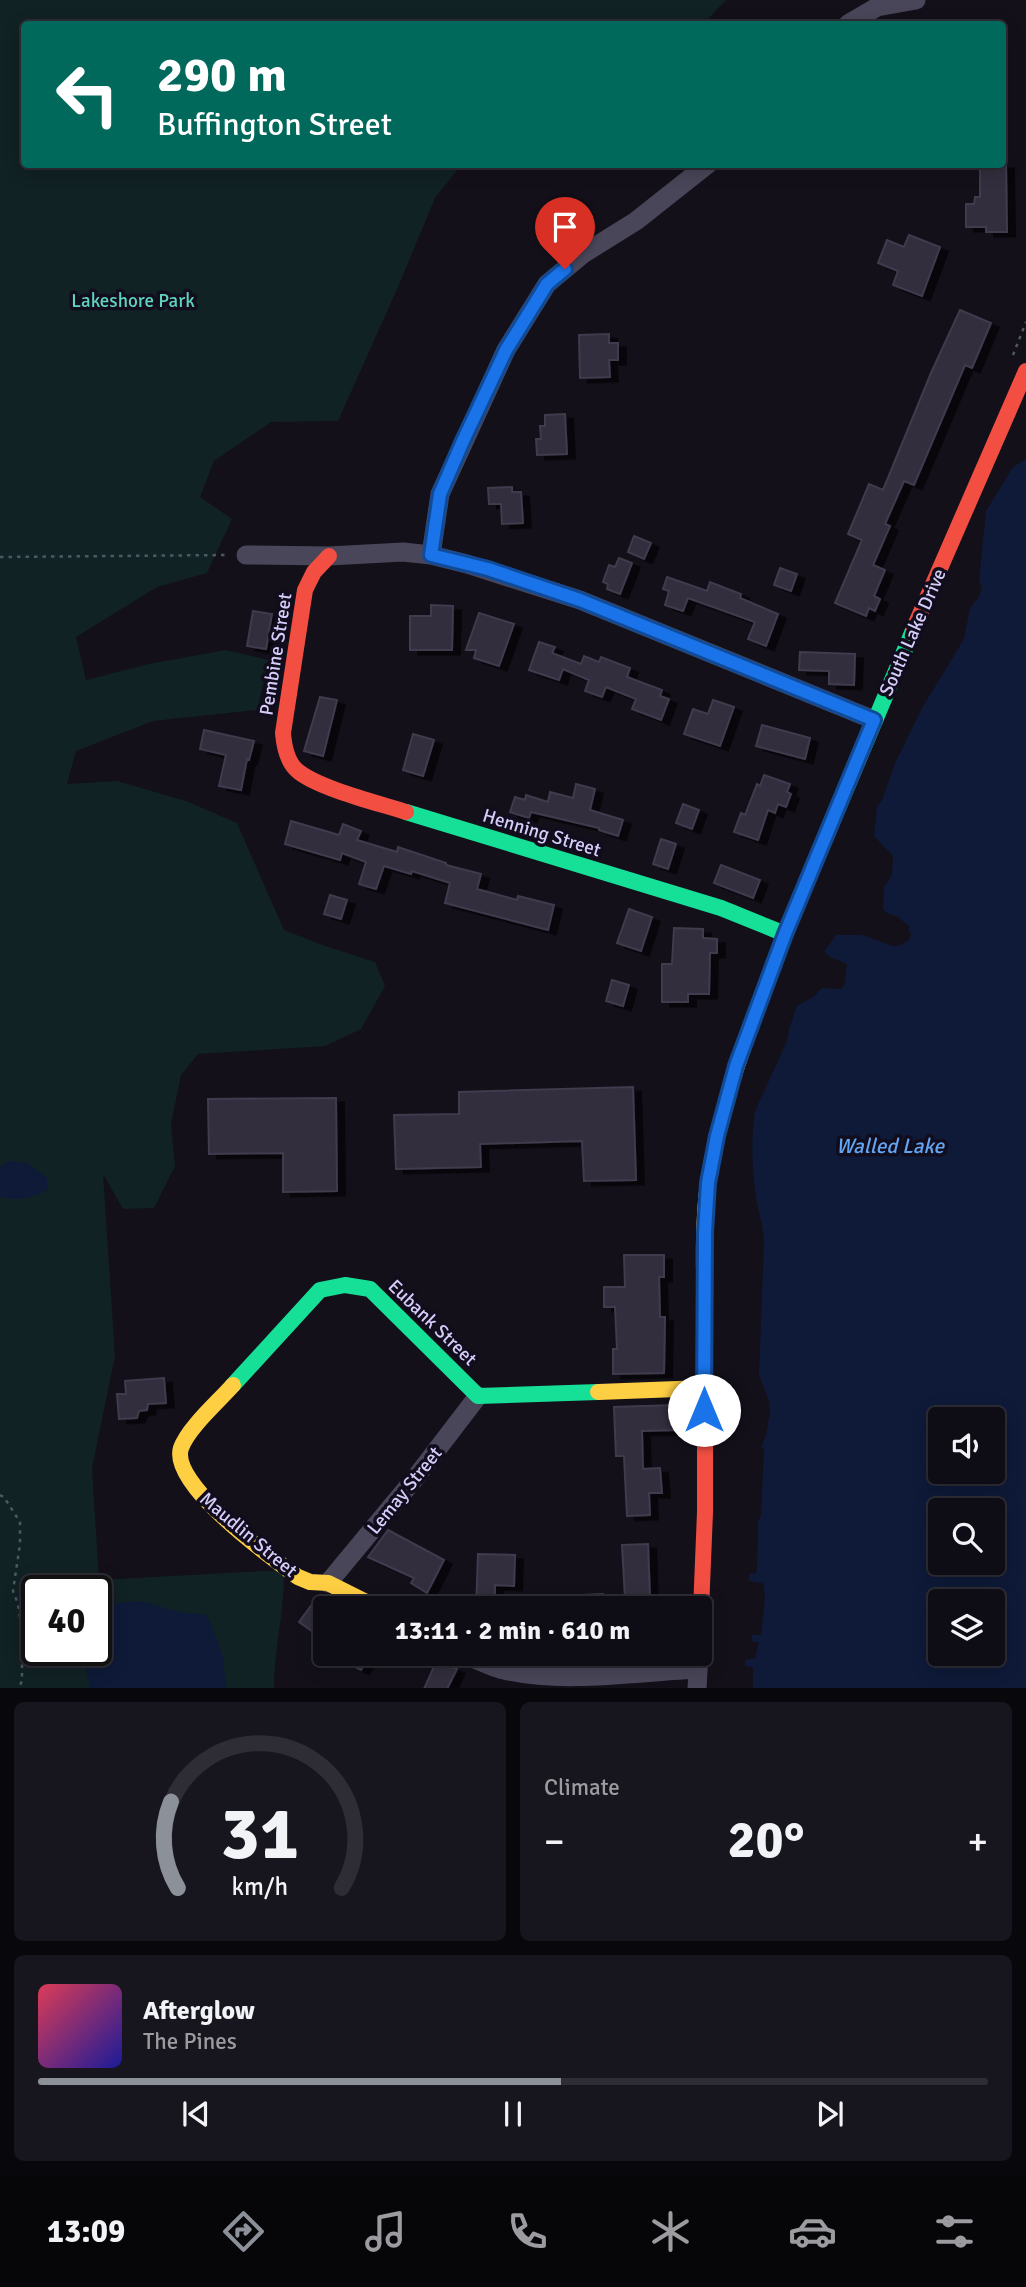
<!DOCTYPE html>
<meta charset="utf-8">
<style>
:root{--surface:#0e0c14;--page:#17151d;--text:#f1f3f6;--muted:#9b9ba0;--line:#2e2c34;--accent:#8c9099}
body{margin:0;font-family:Signika,sans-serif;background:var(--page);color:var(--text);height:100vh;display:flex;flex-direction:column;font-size:26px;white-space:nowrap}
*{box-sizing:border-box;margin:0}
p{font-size:23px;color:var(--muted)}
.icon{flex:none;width:38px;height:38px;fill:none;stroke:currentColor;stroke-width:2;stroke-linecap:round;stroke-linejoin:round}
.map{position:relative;height:1688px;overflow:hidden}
.details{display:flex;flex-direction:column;gap:14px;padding:14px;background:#08070b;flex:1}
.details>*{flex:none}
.banner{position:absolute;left:21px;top:21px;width:985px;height:147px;border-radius:7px;box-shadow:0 4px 18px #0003,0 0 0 2px var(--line);background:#00695c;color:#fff;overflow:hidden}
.fabs{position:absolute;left:928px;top:1407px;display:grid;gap:14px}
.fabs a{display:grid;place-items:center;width:77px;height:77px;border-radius:7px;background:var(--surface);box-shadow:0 4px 18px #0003,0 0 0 2px var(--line);font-size:35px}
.speed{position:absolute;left:21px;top:1575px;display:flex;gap:14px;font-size:35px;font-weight:700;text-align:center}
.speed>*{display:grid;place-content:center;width:91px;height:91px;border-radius:50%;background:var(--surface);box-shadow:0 4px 18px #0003,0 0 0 2px var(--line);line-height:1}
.speed .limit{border:4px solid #111;border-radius:10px;background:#fff;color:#111}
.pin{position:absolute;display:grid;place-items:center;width:60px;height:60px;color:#fff;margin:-72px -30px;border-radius:50% 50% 50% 0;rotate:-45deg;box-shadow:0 0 7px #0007}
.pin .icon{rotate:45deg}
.me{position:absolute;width:77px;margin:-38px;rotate:0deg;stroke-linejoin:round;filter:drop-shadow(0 0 5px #0008)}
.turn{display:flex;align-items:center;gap:24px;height:147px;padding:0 21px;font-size:32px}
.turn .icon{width:91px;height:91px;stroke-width:2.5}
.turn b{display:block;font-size:49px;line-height:60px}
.big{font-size:52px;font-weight:700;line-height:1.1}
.details .tile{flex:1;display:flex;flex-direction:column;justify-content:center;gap:10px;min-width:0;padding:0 24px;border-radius:10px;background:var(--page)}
.details .dial{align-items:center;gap:0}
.dial svg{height:182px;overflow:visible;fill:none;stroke:var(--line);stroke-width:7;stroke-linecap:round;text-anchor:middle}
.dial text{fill:var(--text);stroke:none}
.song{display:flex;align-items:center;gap:21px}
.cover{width:84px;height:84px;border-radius:10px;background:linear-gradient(135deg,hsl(350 70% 55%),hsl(240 70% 35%))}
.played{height:7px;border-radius:4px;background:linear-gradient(90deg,var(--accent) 55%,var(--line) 55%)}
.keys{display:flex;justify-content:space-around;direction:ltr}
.heat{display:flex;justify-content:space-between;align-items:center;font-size:38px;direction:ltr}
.details .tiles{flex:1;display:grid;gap:14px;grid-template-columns:1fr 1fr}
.tile:last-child{grid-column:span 2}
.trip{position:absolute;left:313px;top:1596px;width:399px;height:70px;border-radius:7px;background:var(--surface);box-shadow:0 4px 18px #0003,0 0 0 2px var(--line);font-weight:700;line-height:70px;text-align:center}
.tabs{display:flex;height:112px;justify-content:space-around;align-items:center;background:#060508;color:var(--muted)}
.tabs .icon{width:49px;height:49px}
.tabs .active{color:var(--accent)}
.tabs b{font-size:32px;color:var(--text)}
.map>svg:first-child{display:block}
.green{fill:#112224;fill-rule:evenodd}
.water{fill:#0e1a38;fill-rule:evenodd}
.building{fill:#312e3c;stroke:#403a4d;stroke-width:2;filter:url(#shadow)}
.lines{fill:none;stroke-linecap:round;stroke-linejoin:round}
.path{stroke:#4d5864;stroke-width:2.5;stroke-dasharray:3.5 5;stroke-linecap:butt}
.street{stroke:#494659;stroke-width:19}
.fast{stroke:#16e098;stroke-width:16}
.slow{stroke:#ffcf43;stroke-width:16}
.jam{stroke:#f24e42;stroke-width:16}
.route-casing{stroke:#114b97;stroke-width:18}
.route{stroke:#1a73e8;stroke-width:12}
.labels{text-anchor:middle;stroke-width:7;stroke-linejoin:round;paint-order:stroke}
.park-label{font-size:19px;fill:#5fd5c1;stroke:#110d1d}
.street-label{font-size:19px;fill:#d6cdfb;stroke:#110d1d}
.water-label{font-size:21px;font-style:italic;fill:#63a5f3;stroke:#110d1d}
</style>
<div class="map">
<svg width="1026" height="1689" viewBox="0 0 1026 1689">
<defs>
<filter id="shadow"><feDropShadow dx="8" dy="4.5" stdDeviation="0" flood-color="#0009"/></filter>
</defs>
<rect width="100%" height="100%" fill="#13101a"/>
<path class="green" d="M0,0H726L703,24H24V164L461,165L435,198L398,287L338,421L271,422L214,461L200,497L232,519L207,573L157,587L76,637L86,680L149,664L226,650L269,660L257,710L153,721L76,751L67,784L117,781L186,801L237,823L284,930L325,946L375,962L385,986L361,1029L325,1046L198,1054L181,1075L171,1124L175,1166L154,1208L123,1209L103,1174L115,1356L92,1468L99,1580L284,1570C285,1610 274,1649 274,1688L0,1689ZM37,1591H96V1650H37Z"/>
<path class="water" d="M1026,459V1688H753V1667L745,1666V1660L755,1658L759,1642L752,1641V1635H761L765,1598L763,1583L749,1581V1574L756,1573L757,1567L758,1522L761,1515L764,1448L761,1447L766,1436L770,1411L769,1401L759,1375L764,1241C763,1224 757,1208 755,1191C752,1166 751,1136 755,1111L787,1041L789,1029L797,1006L813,997L822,988L841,989L844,986L847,964L830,957L824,952L836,935H862L893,946L901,945L909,940L911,934L908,928L910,927L898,917L885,912L883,909L884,887L892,875L893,856L874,836L877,807L882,800L896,761L922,708L964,639L970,608L979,597L982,586L979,581L986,511L1013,467ZM940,1419H992V1472H940ZM940,1510H992V1563H940ZM940,1601H992V1654H940Z
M9,1161L28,1163L47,1178L48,1189C33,1199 17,1201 0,1197V1167Z
M141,1601L179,1612L207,1615L223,1656L226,1688H90L83,1654V1650H96V1611L108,1604Z"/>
<path class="building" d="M980,164H1006L1007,232H986V227H966V204H974L975,197H980Z
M909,235L940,247L922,296L893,285L898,271L878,263L887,240L904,247Z
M960,310L991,323L972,368L965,365L914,485L904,481L885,524L890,526L873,565L885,570L874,596L880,599L875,611L869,608L866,616L835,603L862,540L848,534L869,484L883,490L931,373Z
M609,334V343H618V360H609L610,377L580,378L579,335Z
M565,414L567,454L537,455L536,439H541L540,426H545V415Z
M512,487V492H521L523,523L502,524L501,504H489L488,488Z
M634,536L651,543L644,559L628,552Z
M619,558L632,563L620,594L607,589L608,584L603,582L609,565L615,567Z
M780,568L797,574L791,591L774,585Z
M667,577L707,591L710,582L741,594L740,598L778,614L766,646L748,639L755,622L688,598L683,611L665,605L669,591L663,589Z
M431,605L453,606L452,650H410V616H431Z
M253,611L272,614L266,649L247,646Z
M479,613L514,624L499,666L474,658L476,650H466Z
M539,642L555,647L552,653L581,664L584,656L599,662L601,657L630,668L627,677L662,690L660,696L669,699L661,720L632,709L636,699L606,687L602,697L585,691L589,680L563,669L559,680L529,670Z
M800,652L855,654L854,685L829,684V671L799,670Z
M320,697L337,700L323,756L304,751Z
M713,700L734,707L720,746L684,734L693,709L708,714Z
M762,725L810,738L805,759L756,746Z
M204,730L254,741L249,760L247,759L241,790L219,786L226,755L200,749Z
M413,734L434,740L423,776L403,770Z
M764,775L790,784L787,792L791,794L786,807L778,804L775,813L768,810L758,840L734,832L741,813L745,815L757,784L760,786Z
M576,784L595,789L590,810L623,820L618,836L599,830V828L531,812L529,818L510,812L515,797L525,800L526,795L548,802L550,792L573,798Z
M683,804L699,810L692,829L676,823Z
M291,821L339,835L343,824L361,831L357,840L397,852L398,847L446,863V865L481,874L477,889L517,900L518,896L554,905L548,930L445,903L450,883L412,871L411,874L384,866L376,889L359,884L366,862L342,853L340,860L285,844Z
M661,839L676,844L668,869L653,864Z
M721,865L760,880L753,898L714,883Z
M330,895L347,900L341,919L324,914Z
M629,909L652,917L641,951L617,943Z
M674,928L703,929V938L717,939V953H710L709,994H688V1002H662V964H672Z
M612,980L629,985L623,1006L606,1001Z
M633,1087L636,1180L584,1181L582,1141L480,1144L481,1167L396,1169L394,1115L459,1114V1092Z
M336,1098L337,1191L283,1192V1153L209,1154L208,1099Z
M624,1255H664V1277H659L660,1317H665L664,1373L613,1374V1349H617L615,1307H604V1287H625Z
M164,1378L166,1403L148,1404L147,1410L139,1411L137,1418L119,1419L117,1394H126L125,1381Z
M675,1405L677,1430L642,1431L643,1469L660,1468L662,1493H649L650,1515L627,1516L624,1456H616L614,1407Z
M388,1530L444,1560L427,1593L411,1583L414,1578L368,1557Z
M648,1544L650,1597L625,1598L622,1545Z
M478,1554L515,1555L514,1586L495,1585V1608H476Z
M603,1594L604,1608H584L583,1595Z
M316,1599L326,1603V1641L299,1622Z
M330,1654H371L361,1670Z
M436,1662L457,1669L447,1689H424Z"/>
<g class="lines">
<path class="path" d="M1013,355L1026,322
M0,557L229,555
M0,1495L4,1497L20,1522V1544L13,1591L18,1604L22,1631V1681L18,1689"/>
<path class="street" d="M848,24L877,7L916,0
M246,555L329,556L403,552L431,555L467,564L580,600L874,720
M431,555L440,494L506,350L547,284L583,254L636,221L708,164
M328,1583L416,1477L478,1396
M464,1654C477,1660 491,1667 504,1670C563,1684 637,1672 698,1669
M697,1689L699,1654"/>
<path class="fast" d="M406,812L721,908L785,934
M751,1026L785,934L914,628
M233,1385L320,1290L345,1285L370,1289L478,1396L598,1392"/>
<path class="slow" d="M705,1340C705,1288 701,1234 708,1183C716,1130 732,1077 751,1026
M233,1385C218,1402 188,1428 181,1448C169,1484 272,1558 298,1577L310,1582L328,1583L378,1608
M598,1392L704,1388"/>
<path class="jam" d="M329,556L314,572L305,590L283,733C284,746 287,763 299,772C321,789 378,803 406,812
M914,628L1026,371
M700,1635L705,1512V1340"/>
</g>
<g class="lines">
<g class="route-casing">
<path id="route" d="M565,269L547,284L506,350L463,441L440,494L431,555L488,569L580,600L874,720L785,934L736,1066L717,1136L708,1183L705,1232L704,1410"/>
</g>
<use href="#route" class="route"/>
</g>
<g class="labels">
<g class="park-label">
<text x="133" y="307">Lakeshore Park</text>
</g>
<g class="street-label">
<text transform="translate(912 632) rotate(-66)" y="7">South Lake Drive</text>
<text transform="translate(275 654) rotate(-81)" y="7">Pembine Street</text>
<text transform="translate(542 832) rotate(17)" y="7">Henning Street</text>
<text transform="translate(433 1322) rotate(44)" y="7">Eubank Street</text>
<text transform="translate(404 1490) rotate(-51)" y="7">Lemay Street</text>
<text transform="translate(249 1534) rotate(40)" y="7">Maudlin Street</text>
</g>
<g class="water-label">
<text x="890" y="1153">Walled Lake</text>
</g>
</g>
</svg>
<div class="fabs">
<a><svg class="icon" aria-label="sound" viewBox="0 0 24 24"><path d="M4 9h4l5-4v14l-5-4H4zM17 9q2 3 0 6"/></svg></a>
<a><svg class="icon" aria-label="search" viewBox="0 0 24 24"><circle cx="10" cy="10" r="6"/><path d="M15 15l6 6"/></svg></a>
<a><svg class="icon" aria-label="layers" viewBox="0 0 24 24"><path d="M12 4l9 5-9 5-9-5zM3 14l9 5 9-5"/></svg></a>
</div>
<div class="speed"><div class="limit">40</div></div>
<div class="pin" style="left:565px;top:269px;background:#d93025"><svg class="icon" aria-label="arrive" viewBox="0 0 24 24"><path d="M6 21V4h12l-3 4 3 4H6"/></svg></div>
<svg class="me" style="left:704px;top:1410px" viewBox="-20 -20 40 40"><circle r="19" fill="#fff"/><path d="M0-13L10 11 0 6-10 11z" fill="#1a73e8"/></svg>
<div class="trip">13:11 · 2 min · 610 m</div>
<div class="banner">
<div class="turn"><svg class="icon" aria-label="left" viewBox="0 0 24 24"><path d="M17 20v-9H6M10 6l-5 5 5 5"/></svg><div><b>290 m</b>Buffington Street</div></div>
</div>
</div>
<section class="details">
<div class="tiles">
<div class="tile dial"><svg viewBox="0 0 100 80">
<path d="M14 69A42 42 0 1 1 86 69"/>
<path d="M14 69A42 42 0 0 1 11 31" stroke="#8c9099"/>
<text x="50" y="56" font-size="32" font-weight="700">31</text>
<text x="50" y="72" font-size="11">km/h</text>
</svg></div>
<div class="tile"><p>Climate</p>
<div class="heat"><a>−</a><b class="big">20°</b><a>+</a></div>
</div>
<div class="tile">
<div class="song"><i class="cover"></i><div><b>Afterglow</b><p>The Pines</p></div></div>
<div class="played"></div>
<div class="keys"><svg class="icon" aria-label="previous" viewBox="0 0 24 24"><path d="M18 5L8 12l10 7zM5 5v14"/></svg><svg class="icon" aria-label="pause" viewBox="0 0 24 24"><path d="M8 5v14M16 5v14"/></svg><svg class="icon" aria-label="next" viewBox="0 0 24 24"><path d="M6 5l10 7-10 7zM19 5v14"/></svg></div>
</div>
</div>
</section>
<nav class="tabs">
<b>13:09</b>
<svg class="icon active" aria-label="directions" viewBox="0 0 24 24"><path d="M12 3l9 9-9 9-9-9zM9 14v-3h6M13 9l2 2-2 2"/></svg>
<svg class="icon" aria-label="music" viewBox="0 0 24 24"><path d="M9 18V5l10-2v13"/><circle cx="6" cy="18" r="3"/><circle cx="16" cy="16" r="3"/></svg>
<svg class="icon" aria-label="phone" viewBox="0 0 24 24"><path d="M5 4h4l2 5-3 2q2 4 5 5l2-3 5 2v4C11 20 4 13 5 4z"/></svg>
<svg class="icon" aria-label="climate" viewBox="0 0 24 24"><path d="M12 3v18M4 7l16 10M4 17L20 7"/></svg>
<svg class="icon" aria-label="car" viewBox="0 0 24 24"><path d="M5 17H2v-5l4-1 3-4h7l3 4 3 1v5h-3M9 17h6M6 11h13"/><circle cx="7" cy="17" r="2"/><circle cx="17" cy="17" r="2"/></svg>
<svg class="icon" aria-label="filters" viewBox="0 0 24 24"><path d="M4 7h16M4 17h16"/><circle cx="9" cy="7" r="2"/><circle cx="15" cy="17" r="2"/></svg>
</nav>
